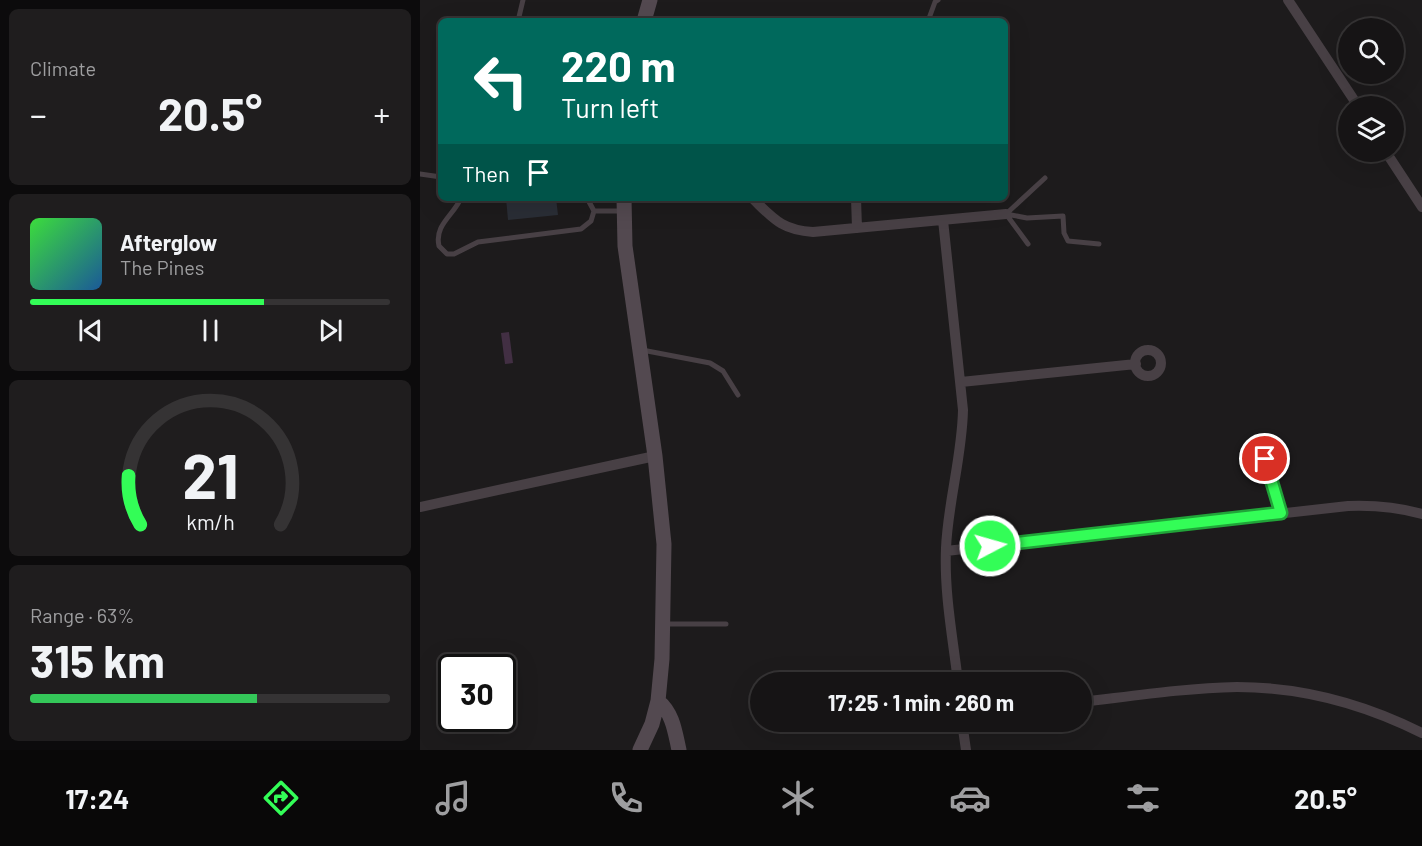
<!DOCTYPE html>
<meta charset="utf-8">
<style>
:root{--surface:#161415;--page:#1f1d1e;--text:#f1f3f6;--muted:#9e9ea0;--line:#353334;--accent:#33fd57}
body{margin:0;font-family:Barlow,sans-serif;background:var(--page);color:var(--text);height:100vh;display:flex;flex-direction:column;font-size:22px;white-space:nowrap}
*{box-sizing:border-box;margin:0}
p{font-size:20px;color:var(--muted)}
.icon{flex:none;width:33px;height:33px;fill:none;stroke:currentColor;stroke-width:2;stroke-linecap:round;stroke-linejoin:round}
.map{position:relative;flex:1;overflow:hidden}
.details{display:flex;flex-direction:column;gap:9px;padding:9px;background:#0c0b0c;width:420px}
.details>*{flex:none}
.banner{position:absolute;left:18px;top:18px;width:570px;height:183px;border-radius:9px;box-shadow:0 6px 24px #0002,0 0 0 2px var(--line);background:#00695c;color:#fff;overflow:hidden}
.fabs{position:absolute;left:918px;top:18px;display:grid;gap:12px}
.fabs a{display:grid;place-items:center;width:66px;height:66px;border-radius:50%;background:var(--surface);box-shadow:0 6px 24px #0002,0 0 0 2px var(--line);font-size:30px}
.speed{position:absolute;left:18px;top:654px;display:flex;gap:12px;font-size:30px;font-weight:700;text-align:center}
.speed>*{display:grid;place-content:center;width:78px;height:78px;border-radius:50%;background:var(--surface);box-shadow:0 6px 24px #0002,0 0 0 2px var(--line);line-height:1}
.speed .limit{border:3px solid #111;border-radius:9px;background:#fff;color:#111}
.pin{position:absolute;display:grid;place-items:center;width:51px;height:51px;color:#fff;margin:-26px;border:3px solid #fff;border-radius:50%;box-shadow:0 2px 6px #0007}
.me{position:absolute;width:66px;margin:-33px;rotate:84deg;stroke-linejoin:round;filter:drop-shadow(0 0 4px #0008)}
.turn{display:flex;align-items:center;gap:21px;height:126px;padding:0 24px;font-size:27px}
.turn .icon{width:78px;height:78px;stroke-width:2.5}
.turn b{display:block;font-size:42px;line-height:51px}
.then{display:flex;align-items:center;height:57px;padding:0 24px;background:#0003;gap:12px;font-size:22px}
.big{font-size:45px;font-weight:700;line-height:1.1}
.details .tile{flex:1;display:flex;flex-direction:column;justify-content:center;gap:9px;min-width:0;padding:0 21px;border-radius:9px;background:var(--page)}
.details .dial{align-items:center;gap:0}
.dial svg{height:156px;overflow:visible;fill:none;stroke:var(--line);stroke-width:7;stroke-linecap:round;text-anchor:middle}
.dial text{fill:var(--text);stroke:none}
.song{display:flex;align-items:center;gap:18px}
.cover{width:72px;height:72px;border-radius:9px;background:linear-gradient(135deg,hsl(120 70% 55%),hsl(210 70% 35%))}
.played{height:6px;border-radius:3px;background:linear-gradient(90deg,var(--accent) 65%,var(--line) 65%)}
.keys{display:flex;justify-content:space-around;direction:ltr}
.heat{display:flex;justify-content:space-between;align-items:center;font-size:33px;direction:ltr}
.charge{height:9px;border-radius:4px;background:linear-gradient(90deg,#34c759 63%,var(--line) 0)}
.trip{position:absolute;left:330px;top:672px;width:342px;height:60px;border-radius:30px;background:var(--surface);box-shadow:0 6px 24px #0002,0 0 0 2px var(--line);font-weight:700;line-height:60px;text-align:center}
.menu{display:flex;height:96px;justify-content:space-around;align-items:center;background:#090808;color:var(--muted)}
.menu .icon{width:42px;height:42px}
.menu .selected{color:var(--accent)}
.menu b{font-size:27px;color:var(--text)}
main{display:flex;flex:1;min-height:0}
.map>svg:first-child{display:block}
.green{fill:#2a2e36}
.water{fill:#422f43}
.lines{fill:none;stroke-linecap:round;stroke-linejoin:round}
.lane{stroke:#484045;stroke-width:5}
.street{stroke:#484045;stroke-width:10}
.secondary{stroke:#534950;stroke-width:15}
.route-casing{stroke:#21a439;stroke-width:15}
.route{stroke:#33fd57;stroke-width:10}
</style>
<main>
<section class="details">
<div class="tile"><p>Climate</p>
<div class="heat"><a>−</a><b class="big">20.5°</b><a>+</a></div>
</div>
<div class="tile">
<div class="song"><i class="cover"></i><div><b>Afterglow</b><p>The Pines</p></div></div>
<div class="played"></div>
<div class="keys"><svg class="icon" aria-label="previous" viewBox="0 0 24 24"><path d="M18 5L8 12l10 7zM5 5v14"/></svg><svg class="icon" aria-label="pause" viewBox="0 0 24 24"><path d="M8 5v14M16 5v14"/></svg><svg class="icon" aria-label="next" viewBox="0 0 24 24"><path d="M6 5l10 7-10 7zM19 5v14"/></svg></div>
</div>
<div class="tile dial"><svg viewBox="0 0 100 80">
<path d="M14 69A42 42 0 1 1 86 69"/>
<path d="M14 69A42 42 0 0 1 8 44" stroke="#33fd57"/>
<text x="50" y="56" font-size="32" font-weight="700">21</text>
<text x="50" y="72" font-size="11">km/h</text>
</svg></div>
<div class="tile"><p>Range · 63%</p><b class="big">315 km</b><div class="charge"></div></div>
</section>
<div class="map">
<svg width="1002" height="750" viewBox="0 0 1002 750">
<rect width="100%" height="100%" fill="#1d1b1c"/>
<path class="green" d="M86,198H136L138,215L88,220Z"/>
<path class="water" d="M89,332L93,363L85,364L81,333Z"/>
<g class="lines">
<path class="lane" d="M98,21L103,0
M508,21L515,2L518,0
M585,54H587
M0,174L21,177
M41,198C34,215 14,225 19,246L27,254H34L58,242L161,229L171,221L174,211
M167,198L174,211H202
M586,214L607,218L643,216L644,233L648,241L679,244
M586,214L625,178
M586,214L608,244
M222,350L290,363L303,371L318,395
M845,459L861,513
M244,624H306"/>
<path class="street" d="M868,0L938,106
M966,152L1002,207
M332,198C353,218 361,230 393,232L586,214
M436,198L437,228
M523,220L543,410C542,457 528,502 526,548C524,593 533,639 538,682
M715 363a13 13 0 1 1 26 0a13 13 0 1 1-26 0Z
M541,382L716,364
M0,507L235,456
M526,551L928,506C954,505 977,507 1002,514
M662,702C713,696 765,688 817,687C881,687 944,704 1002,733
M542,722L546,750"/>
<path class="secondary" d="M224,21L230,0
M204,198L205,246L235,456L244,544L242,659L238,701L232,724L220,750
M238,701C253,713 255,732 259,750"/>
</g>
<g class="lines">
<g class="route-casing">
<path id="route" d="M570,546L861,513L845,459"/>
</g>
<use href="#route" class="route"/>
</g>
</svg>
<div class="fabs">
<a><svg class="icon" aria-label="search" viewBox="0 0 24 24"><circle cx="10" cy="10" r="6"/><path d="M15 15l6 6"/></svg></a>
<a><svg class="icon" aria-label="layers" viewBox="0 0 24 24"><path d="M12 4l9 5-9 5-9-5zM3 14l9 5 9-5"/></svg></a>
</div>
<div class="speed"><div class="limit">30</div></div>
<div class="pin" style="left:845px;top:459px;background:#d93025"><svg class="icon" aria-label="arrive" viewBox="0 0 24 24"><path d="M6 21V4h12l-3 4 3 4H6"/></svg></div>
<svg class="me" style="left:570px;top:546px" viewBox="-20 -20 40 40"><circle r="17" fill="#33fd57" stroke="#fff" stroke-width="3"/><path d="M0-11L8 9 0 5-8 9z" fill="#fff"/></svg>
<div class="trip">17:25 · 1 min · 260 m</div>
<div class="banner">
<div class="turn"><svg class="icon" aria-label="left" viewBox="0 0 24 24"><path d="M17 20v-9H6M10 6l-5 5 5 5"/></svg><div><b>220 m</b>Turn left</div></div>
<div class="then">Then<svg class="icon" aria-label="arrive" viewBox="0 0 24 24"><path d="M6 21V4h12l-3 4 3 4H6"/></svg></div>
</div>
</div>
</main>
<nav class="menu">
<b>17:24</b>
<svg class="icon selected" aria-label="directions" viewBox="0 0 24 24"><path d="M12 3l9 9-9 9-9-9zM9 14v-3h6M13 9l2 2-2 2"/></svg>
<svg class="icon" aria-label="music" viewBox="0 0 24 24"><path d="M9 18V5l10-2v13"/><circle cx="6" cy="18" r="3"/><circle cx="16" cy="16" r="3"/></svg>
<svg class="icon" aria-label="phone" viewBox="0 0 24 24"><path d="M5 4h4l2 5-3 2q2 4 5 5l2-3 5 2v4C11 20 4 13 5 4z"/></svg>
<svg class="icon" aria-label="climate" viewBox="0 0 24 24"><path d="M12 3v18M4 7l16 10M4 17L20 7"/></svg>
<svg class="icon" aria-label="car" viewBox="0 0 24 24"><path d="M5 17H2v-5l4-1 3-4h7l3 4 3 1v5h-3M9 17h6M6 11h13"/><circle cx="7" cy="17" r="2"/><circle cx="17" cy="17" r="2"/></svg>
<svg class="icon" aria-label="filters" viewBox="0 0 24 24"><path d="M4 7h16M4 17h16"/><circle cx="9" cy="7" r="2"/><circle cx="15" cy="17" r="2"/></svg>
<b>20.5°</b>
</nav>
